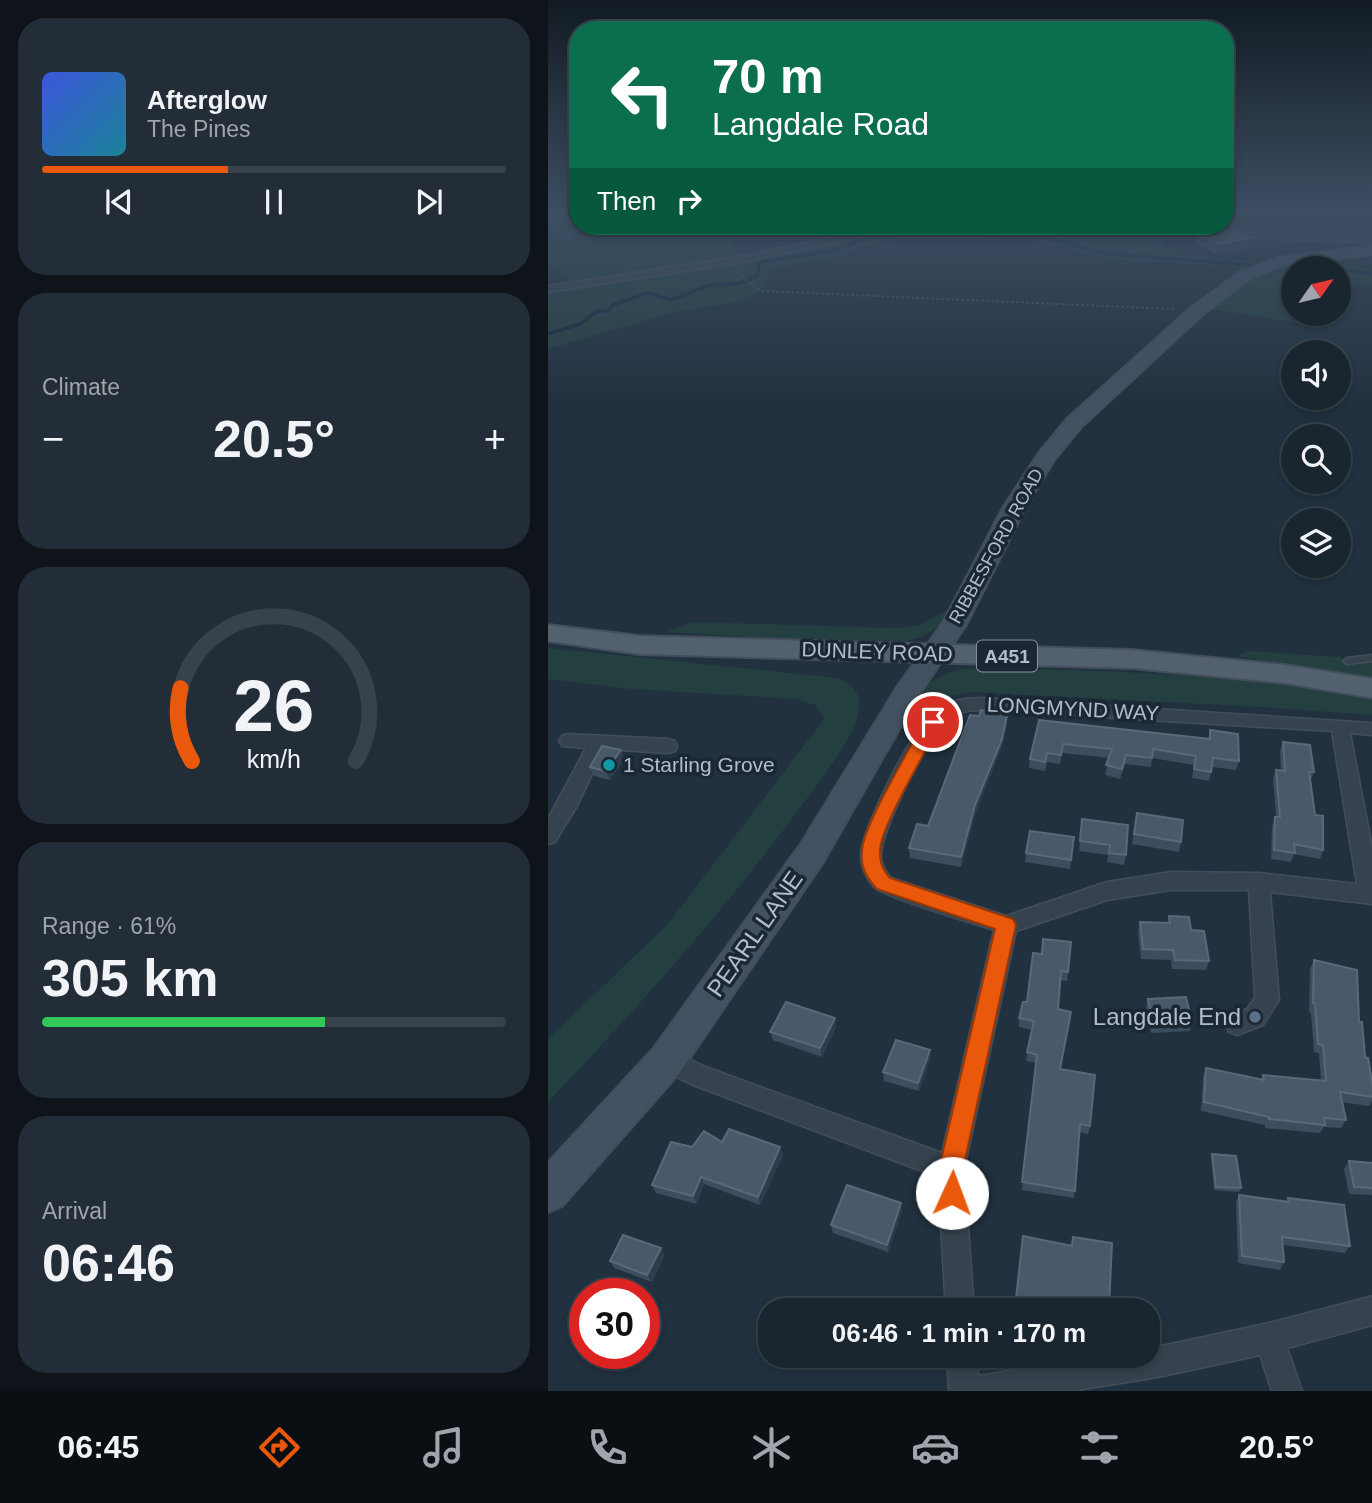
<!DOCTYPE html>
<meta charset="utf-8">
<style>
:root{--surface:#19252f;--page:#222d37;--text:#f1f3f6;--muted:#9fa5aa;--line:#37424b;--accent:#ea580c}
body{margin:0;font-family:Arial,sans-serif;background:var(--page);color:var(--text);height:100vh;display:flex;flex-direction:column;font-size:26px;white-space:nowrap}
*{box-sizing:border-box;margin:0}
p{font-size:23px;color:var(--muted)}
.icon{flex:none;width:38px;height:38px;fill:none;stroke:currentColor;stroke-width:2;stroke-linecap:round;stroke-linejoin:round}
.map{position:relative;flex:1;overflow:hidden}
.drawer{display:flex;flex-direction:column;gap:18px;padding:18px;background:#0e141a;width:548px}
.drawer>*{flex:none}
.guide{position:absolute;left:21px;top:21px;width:665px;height:214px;border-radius:28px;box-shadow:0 4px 10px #0003,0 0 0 2px var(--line);background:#0b6e4f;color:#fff;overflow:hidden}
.needle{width:46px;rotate:56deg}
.tools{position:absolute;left:733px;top:256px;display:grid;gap:14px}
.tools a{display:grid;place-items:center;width:70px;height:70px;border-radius:50%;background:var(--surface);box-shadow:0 4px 10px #0003,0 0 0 2px var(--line);font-size:35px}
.speed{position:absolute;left:21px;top:1278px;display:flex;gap:14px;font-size:35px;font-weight:700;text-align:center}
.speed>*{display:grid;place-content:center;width:91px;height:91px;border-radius:50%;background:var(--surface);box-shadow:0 4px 10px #0003,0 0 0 2px var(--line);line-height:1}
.speed .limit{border:10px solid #d22;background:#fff;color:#111}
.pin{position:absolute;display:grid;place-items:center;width:60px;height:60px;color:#fff;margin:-30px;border:4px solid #fff;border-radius:50%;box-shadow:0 2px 7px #0007}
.me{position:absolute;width:77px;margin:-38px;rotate:2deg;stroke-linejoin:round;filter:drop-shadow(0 0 5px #0008)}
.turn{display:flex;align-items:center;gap:24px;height:147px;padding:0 28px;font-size:32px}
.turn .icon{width:91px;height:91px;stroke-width:2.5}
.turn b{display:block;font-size:49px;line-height:60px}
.then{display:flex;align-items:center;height:66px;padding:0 28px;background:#0003;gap:14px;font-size:26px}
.big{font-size:52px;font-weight:800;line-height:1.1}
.drawer .card{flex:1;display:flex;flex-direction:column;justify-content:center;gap:10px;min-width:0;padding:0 24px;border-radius:28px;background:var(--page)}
.drawer .dial{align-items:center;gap:0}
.dial svg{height:182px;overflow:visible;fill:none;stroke:var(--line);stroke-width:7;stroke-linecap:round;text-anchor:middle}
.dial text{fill:var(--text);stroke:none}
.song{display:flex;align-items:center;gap:21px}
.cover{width:84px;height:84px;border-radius:10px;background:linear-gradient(135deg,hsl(230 70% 55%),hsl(190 70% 35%))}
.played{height:7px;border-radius:4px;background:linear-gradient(90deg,var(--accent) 40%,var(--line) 40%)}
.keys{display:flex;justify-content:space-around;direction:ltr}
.heat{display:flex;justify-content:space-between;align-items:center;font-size:38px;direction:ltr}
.charge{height:10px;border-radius:5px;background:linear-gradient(90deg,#34c759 61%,var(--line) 0)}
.trip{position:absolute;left:210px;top:1298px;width:402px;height:70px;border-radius:28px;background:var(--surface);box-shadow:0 4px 10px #0003,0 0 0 2px var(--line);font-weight:800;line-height:70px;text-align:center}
.menu{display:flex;height:112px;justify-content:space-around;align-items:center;background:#0a0f13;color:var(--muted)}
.menu .icon{width:49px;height:49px}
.menu .on{color:var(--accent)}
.menu b{font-size:32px;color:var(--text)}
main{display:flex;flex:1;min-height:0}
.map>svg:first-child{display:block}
.green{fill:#243f40;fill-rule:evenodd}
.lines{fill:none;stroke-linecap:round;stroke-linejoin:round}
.stream{stroke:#14293d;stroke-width:3.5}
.lane-casing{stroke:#424e5a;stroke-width:3}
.street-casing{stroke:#424e5a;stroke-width:3}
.secondary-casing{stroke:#424e5a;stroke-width:4}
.primary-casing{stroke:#424e5a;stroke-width:4}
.path{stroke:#3c5857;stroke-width:2;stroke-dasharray:2.5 2.5;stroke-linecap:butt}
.lane{fill:#36424e;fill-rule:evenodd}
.street{fill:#36424e;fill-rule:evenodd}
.secondary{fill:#435262;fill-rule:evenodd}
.primary{fill:#53616f;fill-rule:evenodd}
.wall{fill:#3c4d5d}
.shaded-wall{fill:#2c3d4c}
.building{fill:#485969;stroke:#596978;stroke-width:2}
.route{fill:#ea580c;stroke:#983908;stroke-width:2}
.culture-dot{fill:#0f9aa8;stroke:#1b2733;stroke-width:2.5}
.service-dot{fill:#5c6f8a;stroke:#1b2733;stroke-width:2.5}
.labels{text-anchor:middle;stroke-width:7;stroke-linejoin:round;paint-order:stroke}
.far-street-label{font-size:18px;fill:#b1bdca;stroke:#1b2733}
.shield{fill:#1b2733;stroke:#84909d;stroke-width:2}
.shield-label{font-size:19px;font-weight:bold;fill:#b1bdca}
.street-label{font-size:21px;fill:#b1bdca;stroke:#1b2733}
.poi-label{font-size:21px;fill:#b1bdca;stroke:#1b2733;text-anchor:start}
.near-street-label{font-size:24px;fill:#b1bdca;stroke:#1b2733}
.near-poi-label{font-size:24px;fill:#b1bdca;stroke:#1b2733;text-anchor:end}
</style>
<main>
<section class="drawer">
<div class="card">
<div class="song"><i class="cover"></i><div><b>Afterglow</b><p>The Pines</p></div></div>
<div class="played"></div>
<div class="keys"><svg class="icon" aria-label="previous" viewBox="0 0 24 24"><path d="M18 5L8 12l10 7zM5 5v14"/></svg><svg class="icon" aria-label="pause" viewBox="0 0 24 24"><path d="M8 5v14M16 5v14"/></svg><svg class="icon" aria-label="next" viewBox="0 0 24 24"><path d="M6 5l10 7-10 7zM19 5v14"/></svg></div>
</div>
<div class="card"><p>Climate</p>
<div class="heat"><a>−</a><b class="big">20.5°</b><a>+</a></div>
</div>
<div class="card dial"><svg viewBox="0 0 100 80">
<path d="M14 69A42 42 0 1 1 86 69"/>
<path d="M14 69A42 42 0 0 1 9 37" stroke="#ea580c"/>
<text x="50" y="56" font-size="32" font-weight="700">26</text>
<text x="50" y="72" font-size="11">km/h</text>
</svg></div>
<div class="card"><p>Range · 61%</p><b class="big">305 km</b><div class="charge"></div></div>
<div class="card"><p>Arrival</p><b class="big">06:46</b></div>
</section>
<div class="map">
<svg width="825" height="1391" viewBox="0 0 825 1391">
<rect width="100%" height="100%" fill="#21313f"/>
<path class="green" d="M0,210H30V226H186V247L189,257L24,282L0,264Z
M344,229L611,232L616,250L630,254L713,263L684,277L686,271L693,267L565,259L479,239L439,238L353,239L331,242L283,257L222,269L214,289L194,301L127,312L0,349V292L206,260Z
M765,259L824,271V284L808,282L788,320L775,327L663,309C703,276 714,269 765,259ZM746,268H791V313H746Z
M407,606C396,626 380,637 357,641L239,639L119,632L144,622L348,628L369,626Z
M0,648L290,678C304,683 314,694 311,710C307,738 276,774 260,797C181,905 92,1006 0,1102V1039L119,925L277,718L267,705L248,699L83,689L0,679Z
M700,651L792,657L802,665L824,663V680L689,656Z
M411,669C549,668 688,675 824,696V715L713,707L422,692L393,699L364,719L355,722C370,690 377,681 411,669Z"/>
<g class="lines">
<path class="stream" d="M740,265L791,268
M791,268L825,274
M0,334L32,324L48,312L61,310L65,305L99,293L123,300L162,285L189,284L209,276L212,262L288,250L327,234L414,232L451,237L499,238L561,254L704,265"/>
<g class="lane-casing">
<path id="lane" d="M825,655V661L799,664L795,661L799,658Z"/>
</g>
<g class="street-casing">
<path id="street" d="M339,226L620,228L825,237V243L620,234L346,230L190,263L0,292V286L190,257Z
M436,698L825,723V735L802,733L825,853V904L722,892L731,1000L715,1025L689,1035L681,1032L677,1024L681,1016L699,1009L707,998L701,890H623L559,900L468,931L416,1169L426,1311H398L390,1177L145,1085L110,1068L107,1060L110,1052L119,1049L160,1068L394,1153L446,930C427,924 334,896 326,887C318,878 312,865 313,853C315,827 365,728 385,711C399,700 419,698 436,698ZM436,710L784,731L809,884L711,873L623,872L559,882L458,916L343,878C337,870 332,864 333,854C334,829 381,733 400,719C411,711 423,710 436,710Z
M20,734L120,739L127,741L129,746L127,751L120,753L56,749L29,806L7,842L0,844V819L38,748L14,746L11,741L14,736Z
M825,1296V1325L739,1348L754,1391H724L712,1355L610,1377L523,1391H401L399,1356H429L430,1376L552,1356H600V1349L721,1323Z"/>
</g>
<g class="secondary-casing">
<path id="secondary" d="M825,246V254L732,266L701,279L655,314L533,427L506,460L477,508L418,625L370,696L275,862L132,1072L14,1206L0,1212V1163L106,1048L253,844L350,686L395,623L455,508L491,453L519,419L643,308L691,273L729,258Z"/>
</g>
<g class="primary-casing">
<path id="primary" d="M0,625L91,636L584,650L737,665L825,679V698L737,683L584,668L91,654L0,641Z"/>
</g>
<path class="path" d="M190,273L212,291L626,309"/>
<use href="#lane" class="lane"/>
<use href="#street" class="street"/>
<use href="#secondary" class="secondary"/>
<use href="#primary" class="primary"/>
</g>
<path class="wall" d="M649,232L700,249L668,254L647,242Z
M491,720L660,739L662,730L691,761L688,770L664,767L661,781L644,778L646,765L604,758L603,767L577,764L572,779L557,775L561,758L514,753L512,764L499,762L497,771L481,768L482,759Z
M459,724L453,749L427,814L413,867L362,858L361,848L380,826Z
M735,742L766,772L762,782L767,815L775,850L772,859L746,854L743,862L723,859L724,826L727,817H728L725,779L728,770L733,771L732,751Z
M73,750L76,759L62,780L46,776L42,767Z
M589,813L633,842L631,852L584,844Z
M534,819L578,855L576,865L559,862L560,855L531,851Z
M526,837L522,869L477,862L478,853Z
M621,916L643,930L661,961L658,970L624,969L623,960L593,959L590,931L592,922L619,923Z
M494,954L520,972L519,981L512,980L510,1009L512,1069L542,1126L540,1134L531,1132L526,1198L474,1190L488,1063L478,1061L484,1030L471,1027V1018L479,1002Z
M766,960L811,1022L817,1057L825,1088V1100L821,1106L794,1102L798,1120L793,1128L776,1127L772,1133L717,1128V1125L653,1111L655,1076L658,1068L713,1080L715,1075L773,1080L771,1053L766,1052L763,1013L761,1012L762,969Z
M600,999L644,1022L642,1031L603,1033L598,1008Z
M287,1018L288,1027L274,1057L225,1040L222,1032Z
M382,1050V1059L371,1091L336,1081L335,1072Z
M174,1142L232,1147L235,1155L212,1205L156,1184L149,1204L108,1193L104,1185L144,1147Z
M664,1154L693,1188L691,1192L666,1190L663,1158Z
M801,1161L825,1163V1195L801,1194L796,1169Z
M691,1195L738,1202L740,1198L802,1246L797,1253L735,1245L736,1262L732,1270L690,1263L688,1202Z
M354,1211L340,1252L285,1233L283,1225Z
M475,1236L523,1245L525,1237L561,1307L560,1311H539L508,1305L507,1311H495L467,1305Z
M117,1255L104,1282L66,1268L62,1261Z"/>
<path class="shaded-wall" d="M702,238L700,249L668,254L670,244Z
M459,715V724L453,749L427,814L413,867V857L427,805Z
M73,750L76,759L62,780L58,771Z
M287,1018L288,1027L274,1057L272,1048Z
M382,1050V1059L371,1091L370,1083Z
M232,1147L235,1155L212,1205L210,1197Z
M153,1177L156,1184L149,1204L145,1196Z
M353,1203L354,1211L340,1252L339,1245Z
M113,1248L117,1255L104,1282L99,1275Z
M229,1356H240L229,1364L226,1358Z"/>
<path class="building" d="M686,229L702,238L670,244L649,232Z
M433,710L459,715L454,739L427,805L413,857L361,848L369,824L380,826L422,715L431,716Z
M491,720L662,739V730L690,734L691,761L665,758L663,772L646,769L648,756L605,749L604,758L578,755L574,769L558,765L564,749L515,744L513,755L499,753L497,762L482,759Z
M735,742L762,745L766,772H761L767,815L775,816V850L746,844L747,853L726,850L727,817H732L728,770L737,771Z
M54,746L73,750L58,771L42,767Z
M589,813L635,820L633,842L586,834Z
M534,819L580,825L578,855L561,853L562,845L532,841Z
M482,831L526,837L523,860L478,853Z
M621,916L641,917L643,930L656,931L661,961L627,960L625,950L595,949L592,922L622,923Z
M495,939L523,942L520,972L513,971L510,1009L523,1012L512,1069L547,1075L542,1126L532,1124L527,1191L474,1182L489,1055L479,1052L486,1021L471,1018L475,1002H479L485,953L494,954Z
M766,960L809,970L811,1022H814L817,1057L820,1058L825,1088V1097L792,1092L798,1120L776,1118L777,1125L721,1119V1117L656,1102L658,1068L716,1080L715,1075L778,1081L775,1045L770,1044L767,1004L765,1003Z
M638,997L644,1022L605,1024L600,999Z
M238,1002L287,1018L272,1048L222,1032Z
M348,1040L382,1050L370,1083L335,1072Z
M181,1129L232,1147L210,1197L153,1177L145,1196L104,1185L123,1142L144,1147L156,1131L174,1142Z
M664,1154L688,1156L693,1188L668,1187Z
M801,1161L825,1163V1188L806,1187Z
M299,1185L353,1203L339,1245L283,1225Z
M691,1195L741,1202L740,1198L796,1205L802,1246L734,1237L736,1262L694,1256Z
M75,1235L113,1248L99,1275L62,1261Z
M475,1236L524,1246L525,1237L564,1243L561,1307L508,1298L507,1306L468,1299Z
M245,1305L248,1311H236Z
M222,1321V1349L212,1328Z"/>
<linearGradient id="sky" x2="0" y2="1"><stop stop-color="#121b23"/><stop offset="0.52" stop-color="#3d4e63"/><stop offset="1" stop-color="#3d4e63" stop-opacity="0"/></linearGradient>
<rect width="825" height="405" fill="url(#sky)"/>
<path class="route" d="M385,716L393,722C379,750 335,822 332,849C331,861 334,869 342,878L465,919L468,925L415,1169L417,1193L413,1201L404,1205L396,1201L392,1193L391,1169L447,929L329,889C318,877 312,867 314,850C316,824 362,749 376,722Z"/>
<circle class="culture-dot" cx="61" cy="765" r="7"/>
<circle class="service-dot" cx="707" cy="1017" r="7"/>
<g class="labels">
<g class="far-street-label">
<text transform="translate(448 546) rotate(-61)" y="6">RIBBESFORD ROAD</text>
</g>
<rect class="shield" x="429" y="640.5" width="60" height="31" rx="5"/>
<g class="shield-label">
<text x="459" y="663">A451</text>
</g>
<g class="street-label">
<text transform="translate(329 652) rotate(2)" y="7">DUNLEY ROAD</text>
<text transform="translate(525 709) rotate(3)" y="7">LONGMYND WAY</text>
</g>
<g class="poi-label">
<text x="75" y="772">1 Starling Grove</text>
</g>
<g class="near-street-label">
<text transform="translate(207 934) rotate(-55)" y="8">PEARL LANE</text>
</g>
<g class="near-poi-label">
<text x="693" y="1025">Langdale End</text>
</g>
</g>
</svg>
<div class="tools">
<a><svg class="needle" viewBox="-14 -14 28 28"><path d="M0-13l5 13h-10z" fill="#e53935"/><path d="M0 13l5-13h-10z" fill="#9fa5aa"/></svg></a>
<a><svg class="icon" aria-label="sound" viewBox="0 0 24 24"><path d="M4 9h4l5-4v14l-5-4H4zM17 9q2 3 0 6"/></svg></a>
<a><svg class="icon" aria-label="search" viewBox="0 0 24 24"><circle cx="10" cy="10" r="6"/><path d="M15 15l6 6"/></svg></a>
<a><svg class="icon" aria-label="layers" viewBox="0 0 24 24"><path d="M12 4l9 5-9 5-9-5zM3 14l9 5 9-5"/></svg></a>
</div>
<div class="speed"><div class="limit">30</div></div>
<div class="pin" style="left:385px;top:722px;background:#d93025"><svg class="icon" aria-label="arrive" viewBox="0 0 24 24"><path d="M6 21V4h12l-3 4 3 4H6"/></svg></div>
<svg class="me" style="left:404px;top:1193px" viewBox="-20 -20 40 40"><circle r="19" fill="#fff"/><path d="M0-13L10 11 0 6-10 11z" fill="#ea580c"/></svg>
<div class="trip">06:46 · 1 min · 170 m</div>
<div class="guide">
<div class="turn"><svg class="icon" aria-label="left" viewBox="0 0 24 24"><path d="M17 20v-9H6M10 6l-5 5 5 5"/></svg><div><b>70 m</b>Langdale Road</div></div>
<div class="then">Then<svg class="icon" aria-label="right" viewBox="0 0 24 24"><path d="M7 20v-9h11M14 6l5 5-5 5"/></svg></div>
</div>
</div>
</main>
<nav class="menu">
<b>06:45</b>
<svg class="icon on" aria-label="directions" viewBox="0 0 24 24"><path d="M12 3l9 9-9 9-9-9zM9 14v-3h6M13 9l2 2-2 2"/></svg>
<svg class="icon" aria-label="music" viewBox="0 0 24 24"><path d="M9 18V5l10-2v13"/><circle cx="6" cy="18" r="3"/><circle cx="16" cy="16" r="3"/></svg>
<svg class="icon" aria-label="phone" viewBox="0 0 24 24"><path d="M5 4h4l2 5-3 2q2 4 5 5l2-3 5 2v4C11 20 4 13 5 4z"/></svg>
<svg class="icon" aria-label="climate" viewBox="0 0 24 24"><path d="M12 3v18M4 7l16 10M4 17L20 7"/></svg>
<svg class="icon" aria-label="car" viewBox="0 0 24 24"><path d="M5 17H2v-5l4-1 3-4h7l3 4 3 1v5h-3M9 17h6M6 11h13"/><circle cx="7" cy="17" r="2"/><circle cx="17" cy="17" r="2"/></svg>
<svg class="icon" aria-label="filters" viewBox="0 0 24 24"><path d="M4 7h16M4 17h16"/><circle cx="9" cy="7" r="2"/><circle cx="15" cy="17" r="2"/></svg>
<b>20.5°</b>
</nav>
